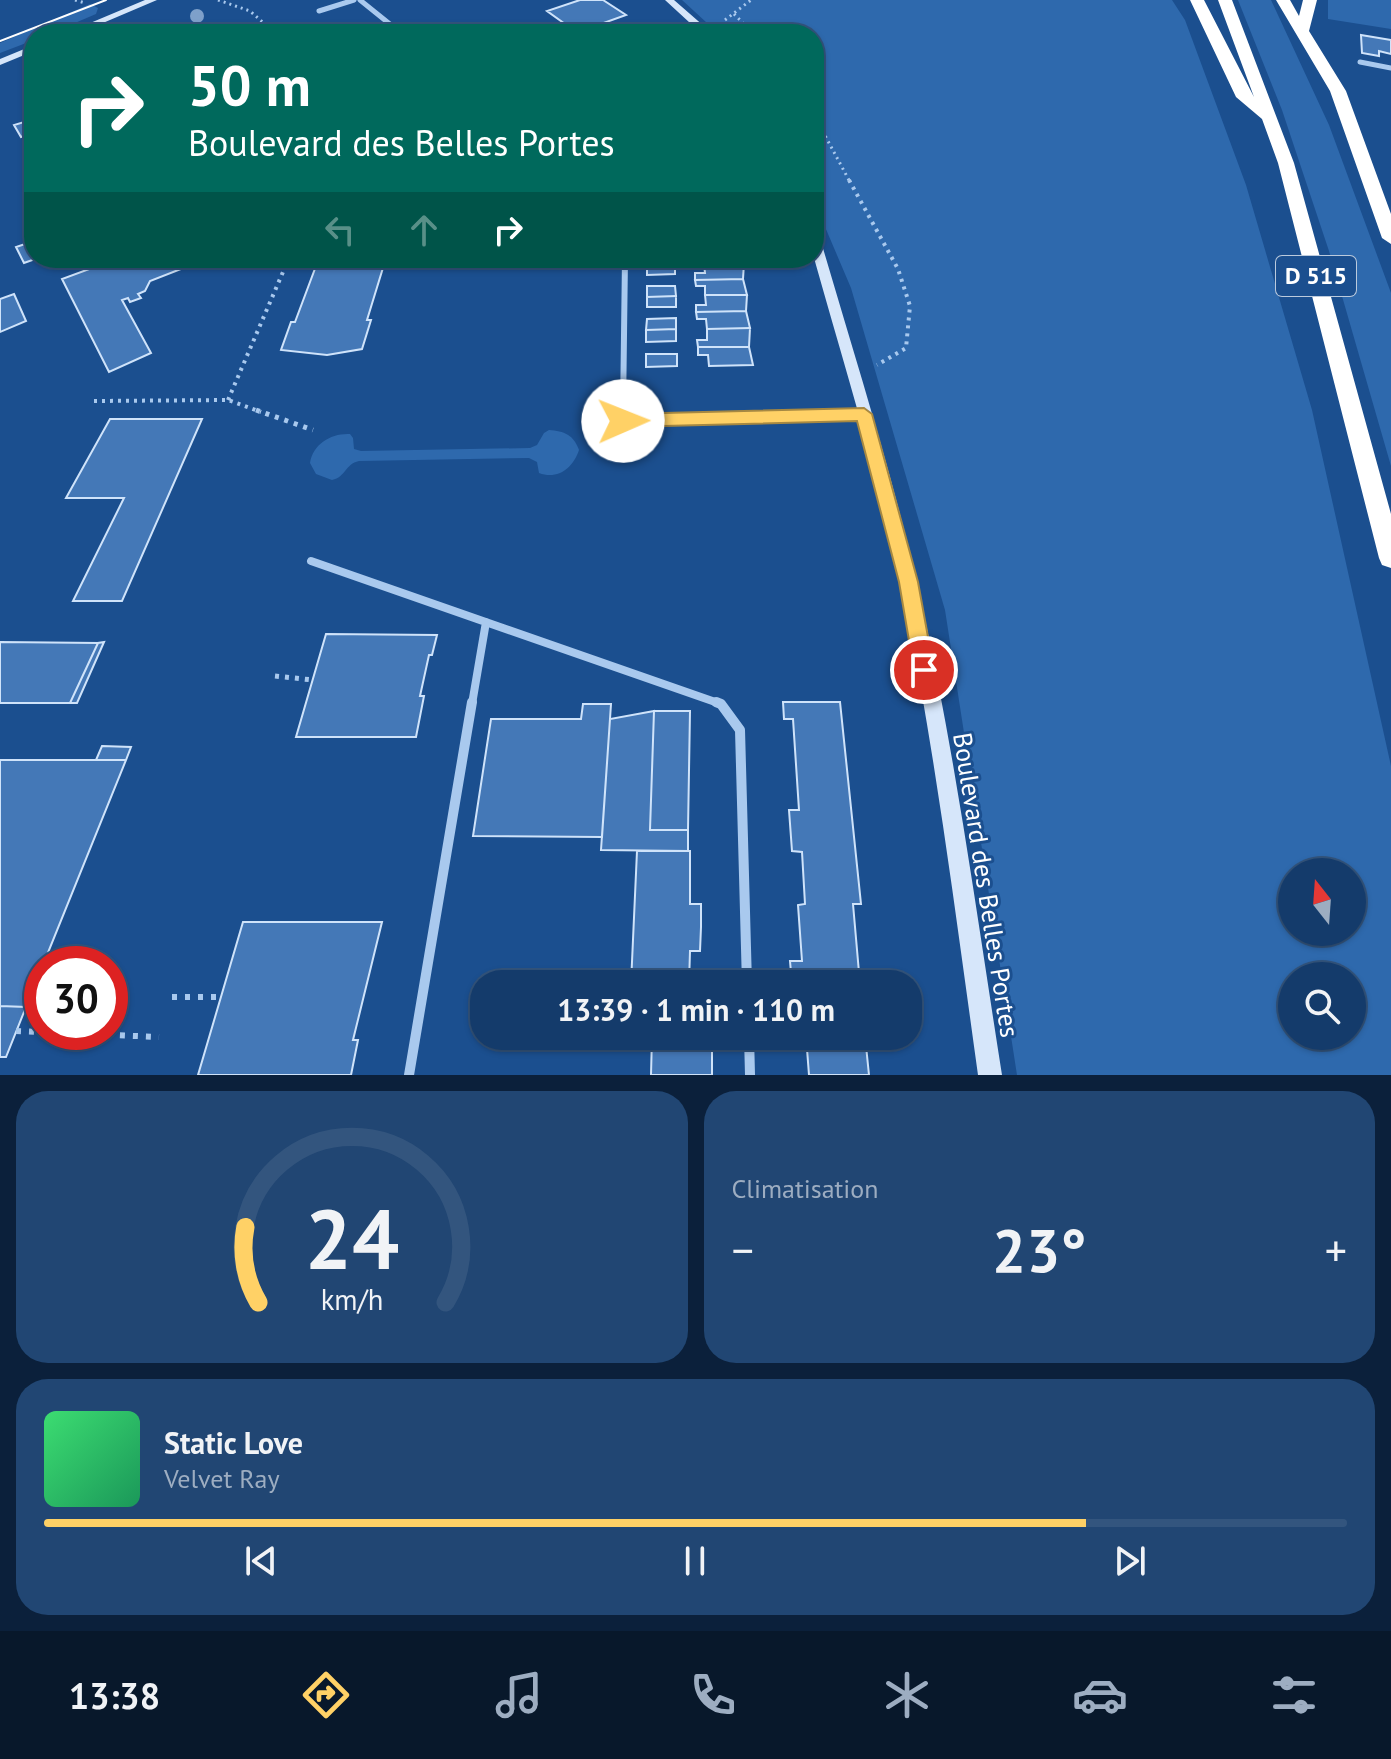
<!DOCTYPE html>
<html lang="fr">
<meta charset="utf-8">
<style>
:root{--surface:#143b6b;--page:#214673;--text:#f1f3f6;--muted:#9dadc1;--line:#33557e;--accent:#ffd166}
body{margin:0;font-family:"PT Sans",sans-serif;background:var(--page);color:var(--text);height:100vh;display:flex;flex-direction:column;font-size:30px;white-space:nowrap}
*{box-sizing:border-box;margin:0}
p{font-size:26px;color:var(--muted)}
.icon{flex:none;width:44px;height:44px;fill:none;stroke:currentColor;stroke-width:2;stroke-linecap:round;stroke-linejoin:round}
.map{position:relative;height:1075px;overflow:hidden}
.sheet{display:flex;flex-direction:column;gap:16px;padding:16px;background:#0b203b;flex:1}
.sheet>*{flex:none}
.top-card{position:absolute;left:24px;top:24px;width:800px;height:244px;border-radius:32px;box-shadow:0 2px 6px #0004,0 0 0 2px var(--line);background:#00695c;color:#fff;overflow:hidden}
.needle{width:52px;rotate:343deg}
.buttons{position:absolute;left:1278px;top:858px;display:grid;gap:16px}
.buttons a{display:grid;place-items:center;width:88px;height:88px;border-radius:50%;background:var(--surface);box-shadow:0 2px 6px #0004,0 0 0 2px var(--line);font-size:40px}
.speed{position:absolute;left:24px;top:946px;display:flex;gap:16px;font-size:40px;font-weight:700;text-align:center}
.speed>*{display:grid;place-content:center;width:104px;height:104px;border-radius:50%;background:var(--surface);box-shadow:0 2px 6px #0004,0 0 0 2px var(--line);line-height:1}
.speed .limit{border:12px solid #d22;background:#fff;color:#111}
.pin{position:absolute;display:grid;place-items:center;width:68px;height:68px;color:#fff;margin:-34px;border:4px solid #fff;border-radius:50%;box-shadow:0 2px 8px #0007}
.me{position:absolute;width:88px;margin:-44px;rotate:89deg;stroke-linejoin:round;filter:drop-shadow(0 0 6px #0008)}
.turn{display:flex;align-items:center;gap:28px;height:168px;padding:0 32px;font-size:36px}
.turn .icon{width:104px;height:104px;stroke-width:2.5}
.turn b{display:block;font-size:56px;line-height:68px}
.lanes{display:flex;align-items:center;height:76px;padding:0 32px;background:#0003;justify-content:center;gap:40px;direction:ltr}
.lanes .off{opacity:.35}
.big{font-size:60px;font-weight:800;line-height:1.1}
.sheet .tile{flex:1;display:flex;flex-direction:column;justify-content:center;gap:12px;min-width:0;padding:0 28px;border-radius:32px;background:var(--page)}
.sheet .dial{align-items:center;gap:0}
.dial svg{height:208px;overflow:visible;fill:none;stroke:var(--line);stroke-width:7;stroke-linecap:round;text-anchor:middle}
.dial text{fill:var(--text);stroke:none}
.song{display:flex;align-items:center;gap:24px}
.cover{width:96px;height:96px;border-radius:12px;background:linear-gradient(135deg,hsl(140 70% 55%),hsl(150 70% 35%))}
.played{height:8px;border-radius:4px;background:linear-gradient(90deg,var(--accent) 80%,var(--line) 80%)}
.keys{display:flex;justify-content:space-around;direction:ltr}
.heat{display:flex;justify-content:space-between;align-items:center;font-size:44px;direction:ltr}
.sheet .tiles{flex:1;display:grid;gap:16px;grid-template-columns:1fr 1fr}
.tile:last-child{grid-column:span 2}
.trip{position:absolute;left:470px;top:970px;width:452px;height:80px;border-radius:32px;background:var(--surface);box-shadow:0 2px 6px #0004,0 0 0 2px var(--line);font-weight:800;line-height:80px;text-align:center}
.tabs{display:flex;height:128px;justify-content:space-around;align-items:center;background:#08182b;color:var(--muted)}
.tabs .icon{width:56px;height:56px}
.tabs .current{color:var(--accent)}
.tabs b{font-size:36px;color:var(--text)}
.map>svg:first-child{display:block}
.green{fill:#2e69ad;fill-rule:evenodd}
.building{fill:#4478b7;stroke:#cfe3fa;stroke-width:2}
.lines{fill:none;stroke-linecap:round;stroke-linejoin:round}
.path-far3{stroke:#a9c9ee;stroke-width:3;stroke-dasharray:2 4;stroke-linecap:butt}
.path-far2{stroke:#a9c9ee;stroke-width:4;stroke-dasharray:3 5;stroke-linecap:butt}
.path-far1{stroke:#a9c9ee;stroke-width:5;stroke-dasharray:4 6;stroke-linecap:butt}
.path{stroke:#a9c9ee;stroke-width:6;stroke-dasharray:5 8;stroke-linecap:butt}
.street-far3{stroke:#a9c9ee;stroke-width:5}
.street-far2{stroke:#a9c9ee;stroke-width:6}
.street-far1{stroke:#a9c9ee;stroke-width:8}
.street{stroke:#a9c9ee;stroke-width:10}
.secondary{fill:#d6e6fa;fill-rule:evenodd}
.highway{fill:#fff;fill-rule:evenodd}
.tram{stroke:#fff;stroke-width:2}
.tree{fill:#7ea0ca}
.route{fill:#ffd166;stroke:#a68842;stroke-width:2}
.labels{text-anchor:middle;stroke-width:6;stroke-linejoin:round;paint-order:stroke}
.shield{fill:#1b4f8f;stroke:#bbcadd;stroke-width:2}
.shield-label{font-size:24px;font-weight:bold;fill:#fff}
.street-label{font-size:26px;fill:#fff;stroke:#1b4f8f}
</style>
<div class="map">
<svg width="1391" height="1075" viewBox="0 0 1391 1075">
<rect width="100%" height="100%" fill="#1b4f8f"/>
<path class="green" d="M682,0H1172L1185,20L1246,185L1312,410L1391,766V1075H1017L945,610L851,288L814,201V34H719ZM1292,872H1352V932H1292ZM1292,976H1352V1036H1292Z
M1238,0H1271L1329,125L1391,293V466L1329,251L1282,110Z
M1328,0H1391V29L1328,19Z
M90,4L98,8L96,14L49,34H34V40L0,53V43Z
M549,430C564,431 574,435 579,450C573,468 558,480 539,473L537,462L529,458L359,461C345,464 346,477 332,480L316,474L310,463C313,444 331,433 350,434L353,438L354,449L361,451L530,448L537,445L544,433Z"/>
<path class="building" d="M580,0H603L626,15L573,34H554L548,30L565,24L547,11Z
M1361,35L1391,40V54L1379,51V56L1362,53Z
M34,119V133L21,137L14,125Z
M34,241V258H38L24,263L16,247Z
M119,258H209L150,281L145,291L138,294L141,298L130,302L128,298L122,300L151,353L109,372L62,279Z
M319,258H386L367,320H371L362,349L327,355L281,350L291,322H295Z
M648,258H675V264L647,265Z
M704,258H743L744,263L704,264Z
M744,263L743,279L695,280V273H705L704,264Z
M675,264V274L647,275V265Z
M743,279L747,295H705V286H696L695,280Z
M647,286H675L676,296L647,297Z
M14,294L26,321L0,332V299Z
M705,295H747L746,311L696,312V305H706Z
M676,296V307H647V297Z
M746,311L750,328L707,329L706,319H697L696,312Z
M676,318V329L646,330L647,319Z
M750,328L749,347H698L697,340H707V329Z
M676,329V341L646,342V330Z
M698,347H749L753,365L709,366L708,355H698Z
M646,354H677V366L646,367Z
M110,419H202L122,601H73L124,498H66Z
M326,634L437,635L432,655H429L420,696H424L416,737H296Z
M0,642L98,643L70,703H0Z
M104,642L77,703H70L98,643Z
M783,702H840L861,904H853L860,984H792L790,961H802L798,905L805,904L802,852L792,851L789,810H799L793,719H784Z
M583,704H611L602,837L473,836L491,719H581Z
M654,711L650,830H688V851L601,850L610,719Z
M654,711H690L688,830H650Z
M102,746L131,747L126,760H96Z
M0,760H126L26,1007L0,1006Z
M637,851H690V904H701V927L700,951H690L689,984H631Z
M243,922H382L353,1040H358L351,1075H198Z
M0,1006L26,1007L6,1057H0Z
M652,1036H712V1075H651Z
M806,1036H865L869,1075H809Z"/>
<g class="lines">
<path class="path-far3" d="M75,0L85,3
M218,0L250,11L276,34
M734,14L754,34
M725,20L751,0
M814,115L850,182"/>
<path class="path-far2" d="M849,180L898,269L910,306L906,348L877,365
M228,400L289,258
M94,401L228,400L261,412"/>
<path class="path-far1" d="M256,410L313,430
M275,676L313,680"/>
<path class="path" d="M172,997H221
M16,1031L159,1037"/>
<path class="street-far3" d="M360,0L391,25H408L418,34
M319,11L354,0
M629,34L650,26L662,34
M685,34L703,29
M1360,62L1391,68"/>
<path class="street-far2" d="M623,412L625,258"/>
<path class="street-far1" d="M595,421L864,414
M623,421V410
M311,561L721,704
M472,704L486,622"/>
<path class="street" d="M716,702L721,704L740,730L747,984
M749,1036L750,1075
M409,1075L472,702"/>
<path class="secondary" d="M145,0H157L77,34H64Z
M665,0H674L713,34H702Z
M34,45V51L0,65V59Z
M814,234L820,238C855,358 894,479 921,601C956,758 977,917 1002,1075H978C956,917 936,759 905,603C882,486 846,372 814,258Z"/>
<path class="highway" d="M1190,0H1204L1254,97L1218,0H1232L1294,163L1391,514V568L1382,565L1379,558L1278,163L1262,119L1236,97Z
M1276,0H1290L1299,16L1303,0H1317L1309,31L1346,91L1391,214V244L1382,238L1330,91Z"/>
<path class="tram" d="M0,41L106,0"/>
</g>
<circle class="tree" cx="197" cy="16" r="7"/>
<path class="route" d="M864,408L872,414L918,582L934,670L931,677L924,680L917,677L914,670L899,582L857,421L623,427L615,421L623,414Z"/>
<g class="labels">
<rect class="shield" x="1276" y="256" width="80" height="40" rx="6"/>
<g class="shield-label">
<text x="1316" y="284">D 515</text>
</g>
<g class="street-label">
<text transform="translate(986 885) rotate(81)" y="9">Boulevard des Belles Portes</text>
</g>
</g>
</svg>
<div class="buttons">
<a><svg class="needle" viewBox="-14 -14 28 28"><path d="M0-13l5 13h-10z" fill="#e53935"/><path d="M0 13l5-13h-10z" fill="#9dadc1"/></svg></a>
<a><svg class="icon" aria-label="search" viewBox="0 0 24 24"><circle cx="10" cy="10" r="6"/><path d="M15 15l6 6"/></svg></a>
</div>
<div class="speed"><div class="limit">30</div></div>
<div class="pin" style="left:924px;top:670px;background:#d93025"><svg class="icon" aria-label="arrive" viewBox="0 0 24 24"><path d="M6 21V4h12l-3 4 3 4H6"/></svg></div>
<svg class="me" style="left:623px;top:421px" viewBox="-20 -20 40 40"><circle r="19" fill="#fff"/><path d="M0-13L10 11 0 6-10 11z" fill="#ffd166"/></svg>
<div class="trip">13:39 · 1 min · 110 m</div>
<div class="top-card">
<div class="turn"><svg class="icon" aria-label="right" viewBox="0 0 24 24"><path d="M7 20v-9h11M14 6l5 5-5 5"/></svg><div><b>50 m</b>Boulevard des Belles Portes</div></div>
<div class="lanes"><svg class="icon off" aria-label="left" viewBox="0 0 24 24"><path d="M17 20v-9H6M10 6l-5 5 5 5"/></svg><svg class="icon off" aria-label="ahead" viewBox="0 0 24 24"><path d="M12 20V5M6 11l6-6 6 6"/></svg><svg class="icon" aria-label="right" viewBox="0 0 24 24"><path d="M7 20v-9h11M14 6l5 5-5 5"/></svg></div>
</div>
</div>
<section class="sheet">
<div class="tiles">
<div class="tile dial"><svg viewBox="0 0 100 80">
<path d="M14 69A42 42 0 1 1 86 69"/>
<path d="M14 69A42 42 0 0 1 9 40" stroke="#ffd166"/>
<text x="50" y="56" font-size="32" font-weight="700">24</text>
<text x="50" y="72" font-size="11">km/h</text>
</svg></div>
<div class="tile"><p>Climatisation</p>
<div class="heat"><a>−</a><b class="big">23°</b><a>+</a></div>
</div>
<div class="tile">
<div class="song"><i class="cover"></i><div><b>Static Love</b><p>Velvet Ray</p></div></div>
<div class="played"></div>
<div class="keys"><svg class="icon" aria-label="previous" viewBox="0 0 24 24"><path d="M18 5L8 12l10 7zM5 5v14"/></svg><svg class="icon" aria-label="pause" viewBox="0 0 24 24"><path d="M8 5v14M16 5v14"/></svg><svg class="icon" aria-label="next" viewBox="0 0 24 24"><path d="M6 5l10 7-10 7zM19 5v14"/></svg></div>
</div>
</div>
</section>
<nav class="tabs">
<b>13:38</b>
<svg class="icon current" aria-label="directions" viewBox="0 0 24 24"><path d="M12 3l9 9-9 9-9-9zM9 14v-3h6M13 9l2 2-2 2"/></svg>
<svg class="icon" aria-label="music" viewBox="0 0 24 24"><path d="M9 18V5l10-2v13"/><circle cx="6" cy="18" r="3"/><circle cx="16" cy="16" r="3"/></svg>
<svg class="icon" aria-label="phone" viewBox="0 0 24 24"><path d="M5 4h4l2 5-3 2q2 4 5 5l2-3 5 2v4C11 20 4 13 5 4z"/></svg>
<svg class="icon" aria-label="climate" viewBox="0 0 24 24"><path d="M12 3v18M4 7l16 10M4 17L20 7"/></svg>
<svg class="icon" aria-label="car" viewBox="0 0 24 24"><path d="M5 17H2v-5l4-1 3-4h7l3 4 3 1v5h-3M9 17h6M6 11h13"/><circle cx="7" cy="17" r="2"/><circle cx="17" cy="17" r="2"/></svg>
<svg class="icon" aria-label="filters" viewBox="0 0 24 24"><path d="M4 7h16M4 17h16"/><circle cx="9" cy="7" r="2"/><circle cx="15" cy="17" r="2"/></svg>
</nav>
